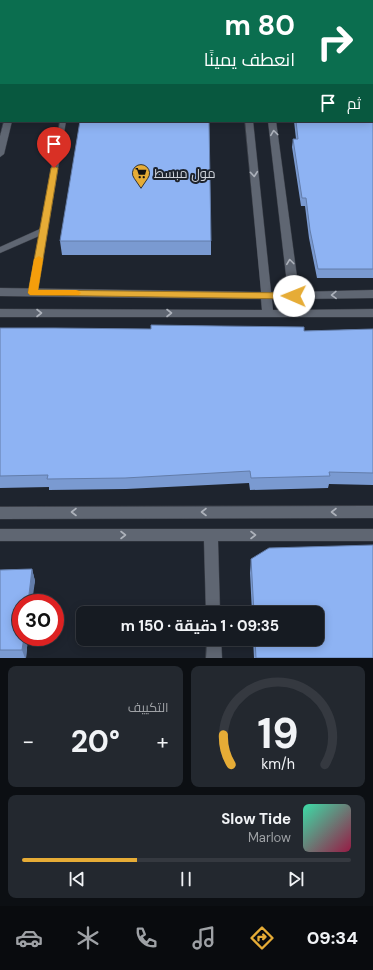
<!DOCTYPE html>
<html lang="ar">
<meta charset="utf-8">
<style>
:root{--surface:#161b22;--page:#23282f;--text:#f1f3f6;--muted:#9ea1a5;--line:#353940;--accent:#e6ac36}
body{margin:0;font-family:"DM Sans",Cairo,sans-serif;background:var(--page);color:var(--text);direction:rtl;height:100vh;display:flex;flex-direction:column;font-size:15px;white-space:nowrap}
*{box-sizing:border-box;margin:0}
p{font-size:13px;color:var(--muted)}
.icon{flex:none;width:22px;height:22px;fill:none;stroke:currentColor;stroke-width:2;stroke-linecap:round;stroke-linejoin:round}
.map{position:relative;height:658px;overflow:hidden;direction:ltr}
.side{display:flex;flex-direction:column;gap:8px;padding:8px;background:#0c0f13;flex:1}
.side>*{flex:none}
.banner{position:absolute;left:0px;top:0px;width:373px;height:122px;box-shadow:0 2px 10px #0003,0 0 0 1px var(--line);direction:rtl;background:#0b6e4f;color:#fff;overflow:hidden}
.speed{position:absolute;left:12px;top:594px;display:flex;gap:8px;font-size:20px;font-weight:700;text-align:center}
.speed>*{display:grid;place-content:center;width:52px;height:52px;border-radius:50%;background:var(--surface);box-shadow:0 2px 10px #0003,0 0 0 1px var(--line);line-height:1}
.speed .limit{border:6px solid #d22;background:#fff;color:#111}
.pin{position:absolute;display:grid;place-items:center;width:34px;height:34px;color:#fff;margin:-41px -17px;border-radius:50% 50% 50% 0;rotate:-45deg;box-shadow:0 0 4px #0007}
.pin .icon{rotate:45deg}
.me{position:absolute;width:44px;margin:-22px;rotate:271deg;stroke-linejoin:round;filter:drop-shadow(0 0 3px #0008)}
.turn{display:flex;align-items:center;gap:14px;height:84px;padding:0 12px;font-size:18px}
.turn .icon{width:52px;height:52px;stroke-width:2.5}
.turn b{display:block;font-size:28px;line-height:34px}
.then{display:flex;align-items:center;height:38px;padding:0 12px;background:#0003;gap:8px;font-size:15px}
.big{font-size:30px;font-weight:700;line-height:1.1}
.side .tile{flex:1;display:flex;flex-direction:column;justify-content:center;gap:6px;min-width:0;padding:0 14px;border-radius:8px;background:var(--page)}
.side .dial{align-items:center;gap:0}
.dial svg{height:104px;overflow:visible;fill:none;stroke:var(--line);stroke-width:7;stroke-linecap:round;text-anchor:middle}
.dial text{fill:var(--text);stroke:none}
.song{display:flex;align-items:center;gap:12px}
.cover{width:48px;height:48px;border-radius:6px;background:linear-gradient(135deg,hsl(160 70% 55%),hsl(340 70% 35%))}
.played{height:4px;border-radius:2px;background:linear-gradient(90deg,var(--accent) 35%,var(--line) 35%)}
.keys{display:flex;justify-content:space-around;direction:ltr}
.heat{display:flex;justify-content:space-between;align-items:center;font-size:22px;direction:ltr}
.side .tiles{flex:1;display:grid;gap:8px;grid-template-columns:1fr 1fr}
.tile:last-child{grid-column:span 2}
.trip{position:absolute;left:76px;top:606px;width:248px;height:40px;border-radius:8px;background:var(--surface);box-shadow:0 2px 10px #0003,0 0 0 1px var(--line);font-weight:700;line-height:40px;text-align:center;direction:rtl}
.menu{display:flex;height:64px;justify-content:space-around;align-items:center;background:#090b0e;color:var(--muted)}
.menu .icon{width:28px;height:28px}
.menu .active{color:var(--accent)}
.menu b{font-size:18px;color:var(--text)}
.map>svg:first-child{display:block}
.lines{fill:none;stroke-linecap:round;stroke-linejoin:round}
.service-casing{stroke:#3c4049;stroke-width:1}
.minor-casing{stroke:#3c4049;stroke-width:1}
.tertiary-casing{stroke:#3c4049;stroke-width:1}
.service{fill:#5f6672;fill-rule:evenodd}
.minor{fill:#5f6672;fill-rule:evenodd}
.tertiary{fill:#5f6672;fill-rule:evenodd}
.wall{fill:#7a9ad1}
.shaded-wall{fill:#637daa}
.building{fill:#8eb3f3;stroke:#637daa}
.oneway{stroke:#adb2bb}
.route{fill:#e6ac36;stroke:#967023}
.slow{fill:#f59e0b}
.labels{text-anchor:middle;stroke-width:4;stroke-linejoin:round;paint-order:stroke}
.poi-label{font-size:13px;fill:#cfd3da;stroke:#1e242e;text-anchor:start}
</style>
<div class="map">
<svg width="373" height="658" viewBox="0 0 373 658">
<rect width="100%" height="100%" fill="#1e242e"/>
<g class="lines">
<g class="service-casing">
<path id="service" d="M81,0H87V1H81Z
M60,121H66L37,293L33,296L29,293L39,236L0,253V247L40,229Z"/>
</g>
<g class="minor-casing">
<path id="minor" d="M234,0H241V1H234Z
M253,0H259V1H253Z
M372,86H373V90H372Z
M372,101H373V105H372Z
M245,121H253L271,292H288L268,121H276L299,292L373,290V298L299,299L297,310L373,309V317H0V309L262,310L261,299L0,296V288L261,292ZM272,299L288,300L286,310H273Z
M373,506V518L0,519V507Z
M0,529H373V541H218L220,613H206L204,541H0Z
M207,639H221L222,658H206Z"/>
</g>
<g class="tertiary-casing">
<path id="tertiary" d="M7,0H13V1H7Z
M4,121H12L4,154L0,157V136Z"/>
</g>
<use href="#service" class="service"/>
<use href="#minor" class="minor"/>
<use href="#tertiary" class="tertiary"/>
</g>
<path class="wall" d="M287,0H373L372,10H373V69H372V1H287Z
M373,106V278H317L309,238L305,206H301L292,147L293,139H296L294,121H372Z
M60,241H211V255H62Z
M0,328L304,331L373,329V485L329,484L328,488L250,490L249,483L126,489L49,490V487L0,488Z
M251,559L373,658H254L253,639H317V613H252L250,573Z
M32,569L35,581L21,637H28L26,658H0V570Z"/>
<path class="shaded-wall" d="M32,569L35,581L32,603H28Z
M24,637H28L26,658H25L22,650Z"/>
<path class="building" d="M100,0H207V1H100Z
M367,0H373V7L372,10H373V57H372V1H366Z
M372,106H373V269H318L310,230L306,198H302L293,139H298L296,121H372Z
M80,121H209L211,241H60Z
M151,325L219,326L304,327V331L373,329V473L329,472L330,476L251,478L250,471L125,478L47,479L48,475L0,476V328H54L151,329Z
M373,545V658H256L255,639H317V613H254L251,559L269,548Z
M32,569L28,603H21V637H24L22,650H0V570Z"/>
<defs><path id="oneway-chevron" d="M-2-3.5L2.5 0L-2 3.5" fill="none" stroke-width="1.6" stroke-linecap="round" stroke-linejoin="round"/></defs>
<g class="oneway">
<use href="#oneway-chevron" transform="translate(274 133) rotate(-97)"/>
<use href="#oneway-chevron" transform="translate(254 174) rotate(85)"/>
<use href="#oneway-chevron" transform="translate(290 262) rotate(-97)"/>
<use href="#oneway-chevron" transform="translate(334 295) rotate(179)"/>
<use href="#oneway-chevron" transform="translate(39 313)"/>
<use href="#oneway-chevron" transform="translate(169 313)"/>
<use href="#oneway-chevron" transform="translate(74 512) rotate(180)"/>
<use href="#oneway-chevron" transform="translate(204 512) rotate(180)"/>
<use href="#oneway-chevron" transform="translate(334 512) rotate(180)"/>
<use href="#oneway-chevron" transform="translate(123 535)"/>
<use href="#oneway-chevron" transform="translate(253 535)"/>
</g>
<path class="route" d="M54,166L58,168L38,290L294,293L299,296L294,299L30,295L28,293L51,168Z"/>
<path class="slow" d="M39,256L43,259L38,290H76L79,291L81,293L79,295H30L28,293L34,259Z"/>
<defs>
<g id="supermarket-pin" transform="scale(0.9)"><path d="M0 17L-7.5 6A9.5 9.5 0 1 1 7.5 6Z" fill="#e6ac36" stroke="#1e242e"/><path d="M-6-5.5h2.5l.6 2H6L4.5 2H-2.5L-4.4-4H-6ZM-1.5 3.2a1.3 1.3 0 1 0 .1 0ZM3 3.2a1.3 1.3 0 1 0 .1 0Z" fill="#111"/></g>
</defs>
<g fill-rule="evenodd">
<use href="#supermarket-pin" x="141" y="173"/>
</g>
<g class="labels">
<g class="poi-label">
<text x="154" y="178">مول مبسط</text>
</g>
</g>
</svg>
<div class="speed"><div class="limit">30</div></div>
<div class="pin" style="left:54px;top:168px;background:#d93025"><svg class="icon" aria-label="arrive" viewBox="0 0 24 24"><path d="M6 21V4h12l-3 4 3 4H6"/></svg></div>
<svg class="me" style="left:294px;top:296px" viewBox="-20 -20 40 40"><circle r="19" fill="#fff"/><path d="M0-13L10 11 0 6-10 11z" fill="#e6ac36"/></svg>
<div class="trip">09:35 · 1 دقيقة · 150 m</div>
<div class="banner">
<div class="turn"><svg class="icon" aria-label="right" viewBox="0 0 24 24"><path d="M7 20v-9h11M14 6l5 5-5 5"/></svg><div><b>80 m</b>انعطف يمينًا</div></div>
<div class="then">ثم<svg class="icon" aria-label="arrive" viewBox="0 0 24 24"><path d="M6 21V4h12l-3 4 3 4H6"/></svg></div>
</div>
</div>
<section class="side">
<div class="tiles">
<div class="tile dial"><svg viewBox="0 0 100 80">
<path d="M14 69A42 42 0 1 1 86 69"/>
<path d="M14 69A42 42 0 0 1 8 46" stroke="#e6ac36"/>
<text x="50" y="56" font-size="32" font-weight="700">19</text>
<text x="50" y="72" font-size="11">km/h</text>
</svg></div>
<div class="tile"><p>التكييف</p>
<div class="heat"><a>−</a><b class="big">20°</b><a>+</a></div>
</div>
<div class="tile">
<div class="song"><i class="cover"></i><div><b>Slow Tide</b><p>Marlow</p></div></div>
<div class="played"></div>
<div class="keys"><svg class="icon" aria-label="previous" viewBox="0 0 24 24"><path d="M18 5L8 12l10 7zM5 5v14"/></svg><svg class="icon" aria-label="pause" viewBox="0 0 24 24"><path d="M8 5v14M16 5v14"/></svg><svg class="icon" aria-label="next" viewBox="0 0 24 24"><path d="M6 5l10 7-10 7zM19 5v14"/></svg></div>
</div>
</div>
</section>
<nav class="menu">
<b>09:34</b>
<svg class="icon active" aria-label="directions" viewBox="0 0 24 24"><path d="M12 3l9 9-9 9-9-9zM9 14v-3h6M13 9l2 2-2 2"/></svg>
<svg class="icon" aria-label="music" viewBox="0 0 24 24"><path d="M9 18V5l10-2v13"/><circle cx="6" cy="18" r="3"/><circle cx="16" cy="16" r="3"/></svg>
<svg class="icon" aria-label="phone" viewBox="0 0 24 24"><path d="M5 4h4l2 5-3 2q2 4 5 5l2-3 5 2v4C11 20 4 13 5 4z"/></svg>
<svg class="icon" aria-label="climate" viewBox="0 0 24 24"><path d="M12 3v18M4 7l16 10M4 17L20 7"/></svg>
<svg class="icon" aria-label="car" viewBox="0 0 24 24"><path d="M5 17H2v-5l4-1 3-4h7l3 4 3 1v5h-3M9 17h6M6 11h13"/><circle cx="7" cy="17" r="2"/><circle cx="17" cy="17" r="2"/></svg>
</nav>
